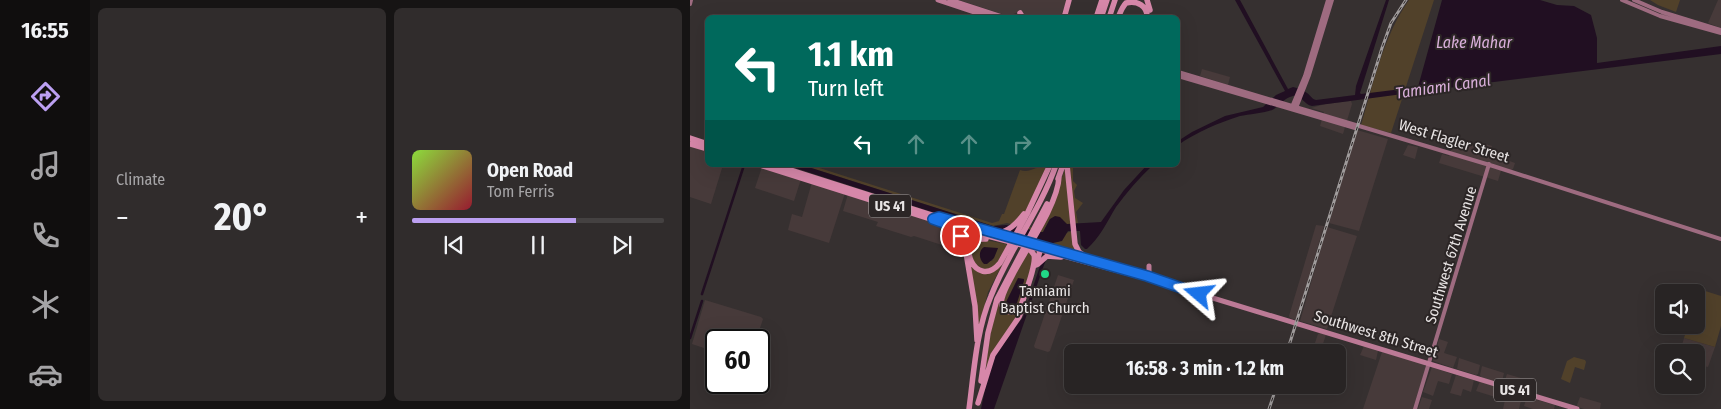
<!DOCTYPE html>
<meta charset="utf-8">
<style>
:root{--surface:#282424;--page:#302c2c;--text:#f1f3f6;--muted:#a5a4a6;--line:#444141;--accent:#bca0f2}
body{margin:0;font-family:"Fira Sans Condensed",sans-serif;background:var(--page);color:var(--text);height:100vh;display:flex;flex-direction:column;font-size:19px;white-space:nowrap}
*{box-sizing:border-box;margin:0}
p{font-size:16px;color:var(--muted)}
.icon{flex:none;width:28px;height:28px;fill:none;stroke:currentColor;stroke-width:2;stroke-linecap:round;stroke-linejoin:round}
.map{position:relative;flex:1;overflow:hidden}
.drawer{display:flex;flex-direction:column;gap:8px;padding:8px;background:#161414;width:600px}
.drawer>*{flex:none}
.top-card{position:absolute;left:15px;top:15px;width:475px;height:152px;border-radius:8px;box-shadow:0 5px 20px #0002,0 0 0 1px var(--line);background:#00695c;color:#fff;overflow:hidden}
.fabs{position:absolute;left:965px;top:284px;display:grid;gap:10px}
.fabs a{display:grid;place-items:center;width:50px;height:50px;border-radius:8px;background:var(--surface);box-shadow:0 5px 20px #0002,0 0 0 1px var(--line);font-size:25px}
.speed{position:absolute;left:15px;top:329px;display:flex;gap:10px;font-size:25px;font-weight:700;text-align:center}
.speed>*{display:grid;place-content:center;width:65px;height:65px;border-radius:50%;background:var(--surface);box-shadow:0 5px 20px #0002,0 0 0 1px var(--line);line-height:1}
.speed .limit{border:2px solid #111;border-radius:8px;background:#fff;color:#111}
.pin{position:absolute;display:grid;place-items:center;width:42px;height:42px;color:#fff;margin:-21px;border:2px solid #fff;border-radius:50%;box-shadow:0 1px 5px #0007}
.me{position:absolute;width:55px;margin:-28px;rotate:287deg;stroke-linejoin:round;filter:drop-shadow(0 0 4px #0008)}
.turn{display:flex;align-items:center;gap:18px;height:105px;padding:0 20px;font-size:22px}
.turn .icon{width:65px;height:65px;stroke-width:2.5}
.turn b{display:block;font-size:35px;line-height:42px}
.lanes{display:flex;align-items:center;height:48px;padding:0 20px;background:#0003;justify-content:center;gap:25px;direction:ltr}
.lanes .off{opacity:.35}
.big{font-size:38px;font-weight:700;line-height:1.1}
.drawer .widget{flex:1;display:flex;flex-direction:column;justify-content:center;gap:8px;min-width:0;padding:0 18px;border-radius:8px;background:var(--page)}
.song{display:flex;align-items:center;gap:15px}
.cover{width:60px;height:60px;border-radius:8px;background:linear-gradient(135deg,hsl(90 70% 55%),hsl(350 70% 35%))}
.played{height:5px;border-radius:2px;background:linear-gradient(90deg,var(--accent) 65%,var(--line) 65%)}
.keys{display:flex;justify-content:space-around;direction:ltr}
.heat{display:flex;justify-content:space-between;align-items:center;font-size:28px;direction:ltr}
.drawer .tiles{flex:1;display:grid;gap:8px;grid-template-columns:repeat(2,1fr)}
.trip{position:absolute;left:374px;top:344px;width:282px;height:50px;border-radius:8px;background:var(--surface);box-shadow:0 5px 20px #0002,0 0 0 1px var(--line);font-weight:700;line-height:50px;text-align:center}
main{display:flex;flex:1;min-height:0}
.dock{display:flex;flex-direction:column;width:90px;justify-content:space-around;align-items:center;background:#100e0e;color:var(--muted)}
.dock .icon{width:35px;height:35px}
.dock .on{color:var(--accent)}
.dock b{font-size:22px;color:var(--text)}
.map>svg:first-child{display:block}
.built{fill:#473a3a}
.green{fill:#51412a;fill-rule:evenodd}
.water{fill:#210f22}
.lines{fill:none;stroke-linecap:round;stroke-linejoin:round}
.canal{stroke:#210f22;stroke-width:2.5}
.secondary{stroke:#9e6b80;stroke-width:4}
.primary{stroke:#bc7a96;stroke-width:5}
.highway{stroke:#d687a9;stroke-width:5.5}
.rail-casing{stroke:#a09c9c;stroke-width:3}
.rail{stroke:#2c2626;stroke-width:1;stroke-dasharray:4;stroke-linecap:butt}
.route-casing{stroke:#114b97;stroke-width:12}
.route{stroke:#1a73e8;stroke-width:9}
.poi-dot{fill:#21d887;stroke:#2c2626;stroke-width:2}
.labels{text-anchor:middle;stroke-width:4;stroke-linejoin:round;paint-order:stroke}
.shield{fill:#2c2626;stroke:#b0abab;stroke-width:1}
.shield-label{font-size:14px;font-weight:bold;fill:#e8e4e4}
.street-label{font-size:15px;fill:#e8e4e4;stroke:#2c2626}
.poi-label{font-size:15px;fill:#e8e4e4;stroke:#2c2626}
.water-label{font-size:16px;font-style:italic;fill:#d9afda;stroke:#2c2626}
</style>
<main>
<nav class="dock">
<b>16:55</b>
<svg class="icon on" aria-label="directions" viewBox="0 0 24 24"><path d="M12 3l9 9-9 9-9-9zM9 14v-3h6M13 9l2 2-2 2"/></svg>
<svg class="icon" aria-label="music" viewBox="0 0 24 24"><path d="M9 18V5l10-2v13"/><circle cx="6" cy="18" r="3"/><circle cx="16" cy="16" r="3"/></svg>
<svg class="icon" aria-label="phone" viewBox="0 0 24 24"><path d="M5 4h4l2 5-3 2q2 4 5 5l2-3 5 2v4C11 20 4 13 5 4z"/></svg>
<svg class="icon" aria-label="climate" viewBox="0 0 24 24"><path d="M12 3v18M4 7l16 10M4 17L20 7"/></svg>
<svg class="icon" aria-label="car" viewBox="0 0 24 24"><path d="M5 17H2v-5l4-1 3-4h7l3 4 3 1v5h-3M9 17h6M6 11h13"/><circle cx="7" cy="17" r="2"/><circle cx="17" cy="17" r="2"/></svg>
</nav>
<section class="drawer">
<div class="tiles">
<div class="widget"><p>Climate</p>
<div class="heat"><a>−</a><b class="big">20°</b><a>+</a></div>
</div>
<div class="widget">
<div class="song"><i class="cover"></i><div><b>Open Road</b><p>Tom Ferris</p></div></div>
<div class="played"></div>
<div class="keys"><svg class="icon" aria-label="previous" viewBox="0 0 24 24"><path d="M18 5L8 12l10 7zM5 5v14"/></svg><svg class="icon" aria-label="pause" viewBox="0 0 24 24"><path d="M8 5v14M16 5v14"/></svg><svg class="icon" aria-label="next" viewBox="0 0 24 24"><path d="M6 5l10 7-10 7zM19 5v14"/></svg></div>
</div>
</div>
</section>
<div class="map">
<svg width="1031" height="409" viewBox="0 0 1031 409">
<rect width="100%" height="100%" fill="#363030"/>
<path class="built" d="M269,0H377L370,18L335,17L331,11L318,16Z
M1028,0H1031V28L1018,23Z
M512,69L540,77L538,85L510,76Z
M661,101L662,104L653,134L630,126L634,112L621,108L635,104Z
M667,130L698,139L669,231L639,223Z
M764,140L784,146L786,141L802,146L800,154L825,163L823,169L821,170L812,167L808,181L749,163L752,154L759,156Z
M0,145L17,150L18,165H33L21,204L0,197Z
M718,145L728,147L725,159L713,155Z
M72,167L111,179L104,201L65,188Z
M122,182L155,193L139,243L98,230L102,214L112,217Z
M158,194L257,226L252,245L224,236L221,237L186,226L188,222L153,211Z
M626,225L634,226L606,320L600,318L599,316Z
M637,227L667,236L637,329L610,321Z
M368,275L384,280L360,351L358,352L345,348L344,346Z
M15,300L71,317L73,319L66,340H26V352L2,344Z
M630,333L636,335L630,352H622L628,334Z
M994,338L1025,347L1018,367L1006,364V352H990Z
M749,339L758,342L754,353L767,357L763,368L743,361Z
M674,346L688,351L686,360L670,355Z
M692,352L735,364L736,367L723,409H673Z
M769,358L790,365L788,374L786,375L767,369Z
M792,366L814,373L812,382L809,383L791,377L790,375Z
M742,367L762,374L759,384L748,381L743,396L733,392Z
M817,374L838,380L835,389L833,390L815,384L814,383Z
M766,375L784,380L781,392L773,389L771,396L760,393Z
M790,381L831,394L832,396L829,409H813L815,400L786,391Z
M732,397L742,400L739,409H728Z
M837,397L865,405L864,409H843L834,406Z
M890,397L911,403L910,409H894L888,407L887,405Z"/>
<path class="green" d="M719,0H744L701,133L671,125C684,82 693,37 719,0Z
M960,0H990L986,12L968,5Z
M112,165H120L302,223L309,221L312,214H314L330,170C340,174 348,165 358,165L329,225L349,229L365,196L375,169L381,224H375L372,219H360L353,232H351L317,223L303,226Z
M378,165L383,166V181L387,185L384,191L385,198L393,203L386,212L388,223L383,224Z
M382,231L390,254L360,247L364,242C372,242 372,239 376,233Z
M295,240L316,244L317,247L304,268L292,270L286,267L280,252L284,244ZM308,248L302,261L290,257L292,249Z
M321,248L298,292L288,331L279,261L299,272Z
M341,252L343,260L330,305L323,310L316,308L313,299L336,253Z
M1009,289L1031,296V326L1025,347L994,338L998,325H1006V299Z
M309,300L311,307L329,312L295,369L301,331Z
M884,357L895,360L896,362L894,370L885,367L880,383L871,379L877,361Z"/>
<path class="water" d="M545,0H550L598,89L603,87C608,88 614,90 617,93C621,96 622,99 626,100L665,95L666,86L696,0H699L670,93L671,94L728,87L752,0H850L867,5L884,6L901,15L907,38V63L1031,46V54L796,83L622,106C614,105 611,94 603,96C594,98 591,104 584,109C577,113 559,114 550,116C528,123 507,132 488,145V141L502,132L535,116L573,107L586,95L595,91Z
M96,165H112L303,226L316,225L351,232H353L360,219L365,216L370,217L377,224L411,222L434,190L457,165H463C449,178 437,192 426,207C417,222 410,237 397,249H395L391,245L390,231H378L372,241L363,243L354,265L304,409H291L297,380L306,354L333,317L351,263L355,242L329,234L292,228Z
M294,247L308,248L304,258L297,264H294C289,259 288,251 294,247Z
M328,278L334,279V281L327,303L322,307L317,304L316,302Z"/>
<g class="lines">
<path class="canal" d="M12,294L54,165
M0,338L12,301"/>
<path class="secondary" d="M932,0L970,16L1031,33
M944,0L972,12L1031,30
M0,4L1,0
M488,72L803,166L1031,239
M488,76L665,128
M602,107L615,76L638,0
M606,108L619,75L642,0
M725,409L799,164"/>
<path class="primary" d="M248,0L302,18
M260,0L315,18
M347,245L364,250
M336,246L477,284L887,409
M459,266V273L463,278"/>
<path class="highway" d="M457,0L460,10
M330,13L333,18
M374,18L379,0
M406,18L412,0
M411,18L417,0
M419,18L425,0
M428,18C430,13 432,7 436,3C447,0 458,6 457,18
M0,138L18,144
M0,144L18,149
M70,165L275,230L336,246C339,249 342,251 344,255C347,264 334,296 331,306C328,309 326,312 321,312C314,312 310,305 312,298C314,290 319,282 323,274C336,249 368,204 369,177
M85,165L267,223L347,245L350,251L346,265
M377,165L385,244L389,252L399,259
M368,179L373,165
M277,229L273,235L285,306L287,340
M305,233C318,233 327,223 334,214
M296,239C262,237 286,292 310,263L337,214L360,165
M348,264L357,256L371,257
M291,381L298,333L307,299L357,204
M288,403L303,355L329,317L334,305
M279,409C284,372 286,331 301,296C319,250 350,211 366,165"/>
<g class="rail-casing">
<path id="rail" d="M597,352L692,48L701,23L716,0
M579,409L587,385"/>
</g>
<use href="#rail" class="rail"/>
</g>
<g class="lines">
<g class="route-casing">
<path id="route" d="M271,236L257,224L243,219L249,217L457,276L509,294"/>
</g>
<use href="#route" class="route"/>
</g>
<circle class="poi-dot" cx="355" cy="274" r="5"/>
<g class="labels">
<g class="shield">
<rect x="179" y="194.5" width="42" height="23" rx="4"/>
<rect x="804" y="378.5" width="42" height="23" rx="4"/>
</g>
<g class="shield-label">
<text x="200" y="211">US 41</text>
<text x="825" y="395">US 41</text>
</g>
<g class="street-label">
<text transform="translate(764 141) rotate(17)" y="5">West Flagler Street</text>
<text transform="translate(761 255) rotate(-73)" y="5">Southwest 67th Avenue</text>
<text transform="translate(686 334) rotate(17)" y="5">Southwest 8th Street</text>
</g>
<g class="poi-label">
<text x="355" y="296">Tamiami<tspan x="355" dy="17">Baptist Church</tspan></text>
</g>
<g class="water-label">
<text x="784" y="48">Lake Mahar</text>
<text transform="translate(753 86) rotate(-8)" y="6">Tamiami Canal</text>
</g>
</g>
</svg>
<div class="fabs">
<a><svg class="icon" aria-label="sound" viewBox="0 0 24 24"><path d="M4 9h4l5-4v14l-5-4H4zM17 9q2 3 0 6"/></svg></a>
<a><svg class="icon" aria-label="search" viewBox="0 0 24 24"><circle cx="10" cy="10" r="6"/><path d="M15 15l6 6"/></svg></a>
</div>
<div class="speed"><div class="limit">60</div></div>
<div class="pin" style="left:271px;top:236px;background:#d93025"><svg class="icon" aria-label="arrive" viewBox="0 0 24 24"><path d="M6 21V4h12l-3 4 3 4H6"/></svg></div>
<svg class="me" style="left:509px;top:294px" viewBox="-20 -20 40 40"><path d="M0-17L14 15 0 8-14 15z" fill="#1a73e8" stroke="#fff" stroke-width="4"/></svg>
<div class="trip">16:58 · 3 min · 1.2 km</div>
<div class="top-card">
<div class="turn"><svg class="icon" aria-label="left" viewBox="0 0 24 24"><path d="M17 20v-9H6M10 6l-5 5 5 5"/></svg><div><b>1.1 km</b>Turn left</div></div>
<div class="lanes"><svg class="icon" aria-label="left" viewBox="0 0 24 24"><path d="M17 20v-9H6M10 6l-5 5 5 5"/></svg><svg class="icon off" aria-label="ahead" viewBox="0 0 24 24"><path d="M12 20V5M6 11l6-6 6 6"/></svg><svg class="icon off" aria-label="ahead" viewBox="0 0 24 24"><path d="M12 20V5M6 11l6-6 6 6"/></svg><svg class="icon off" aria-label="right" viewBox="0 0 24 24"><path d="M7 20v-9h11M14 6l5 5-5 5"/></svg></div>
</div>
</div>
</main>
